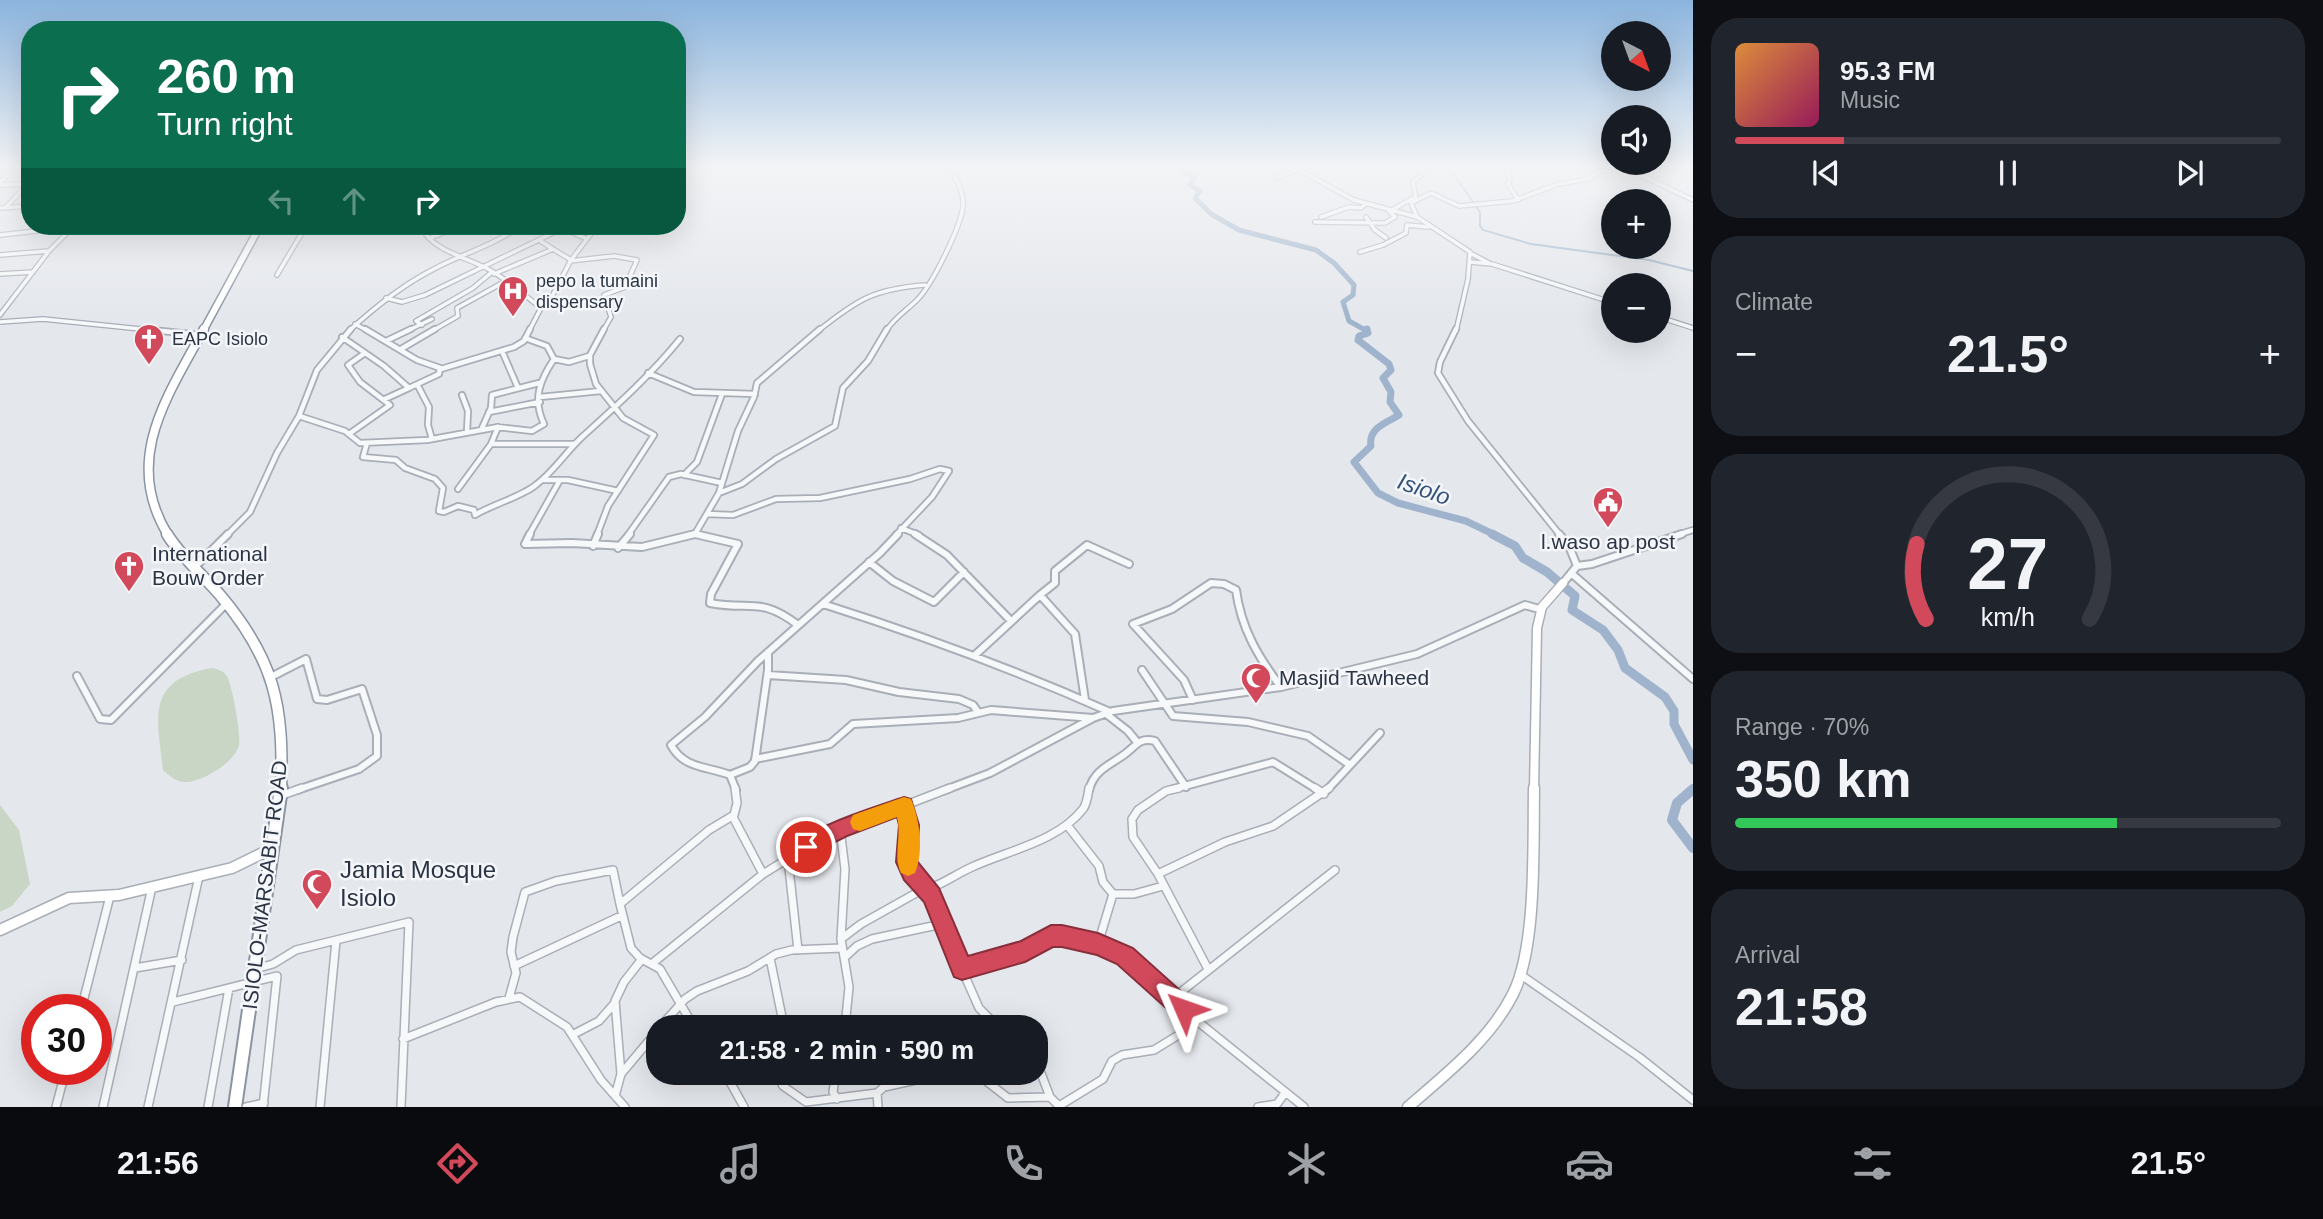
<!DOCTYPE html>
<meta charset="utf-8">
<style>
:root{--surface:#171b24;--page:#20242c;--text:#f1f3f6;--muted:#9ea1a6;--line:#363941;--accent:#d1495b}
body{margin:0;font-family:Helvetica,sans-serif;background:var(--page);color:var(--text);height:100vh;display:flex;flex-direction:column;font-size:26px;white-space:nowrap}
*{box-sizing:border-box;margin:0}
p{font-size:23px;color:var(--muted)}
.icon{flex:none;width:38px;height:38px;fill:none;stroke:currentColor;stroke-width:2;stroke-linecap:round;stroke-linejoin:round}
.map{position:relative;flex:1;overflow:hidden}
.panel{display:flex;flex-direction:column;gap:18px;padding:18px;background:#0d0f14;width:630px}
.panel>*{flex:none}
.top-card{position:absolute;left:21px;top:21px;width:665px;height:214px;border-radius:28px;box-shadow:0 7px 28px #0002;background:#0b6e4f;color:#fff;overflow:hidden}
.needle{width:46px;rotate:139deg}
.tools{position:absolute;left:1601px;top:21px;display:grid;gap:14px}
.tools a{display:grid;place-items:center;width:70px;height:70px;border-radius:50%;background:var(--surface);box-shadow:0 7px 28px #0002;font-size:35px}
.speed{position:absolute;left:21px;top:994px;display:flex;gap:14px;font-size:35px;font-weight:700;text-align:center}
.speed>*{display:grid;place-content:center;width:91px;height:91px;border-radius:50%;background:var(--surface);box-shadow:0 7px 28px #0002;line-height:1}
.speed .limit{border:10px solid #d22;background:#fff;color:#111}
.pin{position:absolute;display:grid;place-items:center;width:60px;height:60px;color:#fff;margin:-30px;border:4px solid #fff;border-radius:50%;box-shadow:0 2px 7px #0007}
.me{position:absolute;width:77px;margin:-38px;rotate:313deg;stroke-linejoin:round;filter:drop-shadow(0 0 5px #0008)}
.turn{display:flex;align-items:center;gap:24px;height:147px;padding:0 21px;font-size:32px}
.turn .icon{width:91px;height:91px;stroke-width:2.5}
.turn b{display:block;font-size:49px;line-height:60px}
.lanes{display:flex;align-items:center;height:66px;padding:0 21px;background:#0003;justify-content:center;gap:35px;direction:ltr}
.lanes .off{opacity:.35}
.big{font-size:52px;font-weight:700;line-height:1.1}
.panel .card{flex:1;display:flex;flex-direction:column;justify-content:center;gap:10px;min-width:0;padding:0 24px;border-radius:28px;background:var(--page)}
.panel .dial{align-items:center;gap:0}
.dial svg{height:182px;overflow:visible;fill:none;stroke:var(--line);stroke-width:7;stroke-linecap:round;text-anchor:middle}
.dial text{fill:var(--text);stroke:none}
.song{display:flex;align-items:center;gap:21px}
.cover{width:84px;height:84px;border-radius:10px;background:linear-gradient(135deg,hsl(30 70% 55%),hsl(330 70% 35%))}
.played{height:7px;border-radius:4px;background:linear-gradient(90deg,var(--accent) 20%,var(--line) 20%)}
.keys{display:flex;justify-content:space-around;direction:ltr}
.heat{display:flex;justify-content:space-between;align-items:center;font-size:38px;direction:ltr}
.charge{height:10px;border-radius:5px;background:linear-gradient(90deg,#34c759 70%,var(--line) 0)}
.trip{position:absolute;left:646px;top:1015px;width:402px;height:70px;border-radius:28px;background:var(--surface);box-shadow:0 7px 28px #0002;font-weight:700;line-height:70px;text-align:center}
.tabs{display:flex;height:112px;justify-content:space-around;align-items:center;background:#090b0e;color:var(--muted)}
.tabs .icon{width:49px;height:49px}
.tabs .current{color:var(--accent)}
.tabs b{font-size:32px;color:var(--text)}
main{display:flex;flex:1;min-height:0}
.map>svg:first-child{display:block}
.green{fill:#c9d6c5}
.lines{fill:none;stroke-linecap:round;stroke-linejoin:round}
.stream{stroke:#9fb4cc;stroke-width:2}
.river-far3{stroke:#9fb4cc;stroke-width:5}
.river-far2{stroke:#9fb4cc;stroke-width:7}
.river-far1{stroke:#9fb4cc;stroke-width:9}
.river{stroke:#9fb4cc;stroke-width:10}
.street-far3-casing{stroke:#a9aeb7;stroke-width:6}
.street-far2-casing{stroke:#a9aeb7;stroke-width:8}
.street-far1-casing{stroke:#a9aeb7;stroke-width:10}
.street-casing{stroke:#a9aeb7;stroke-width:10}
.secondary-far1-casing{stroke:#a9aeb7;stroke-width:11}
.secondary-casing{stroke:#a9aeb7;stroke-width:13}
.highway-far3-casing{stroke:#8b94a3;stroke-width:9}
.highway-far2-casing{stroke:#8b94a3;stroke-width:11}
.highway-far1-casing{stroke:#8b94a3;stroke-width:13}
.highway-casing{stroke:#8b94a3;stroke-width:16}
.street-far3{stroke:#f7f8fa;stroke-width:3.5}
.street-far2{stroke:#f7f8fa;stroke-width:4.5}
.street-far1{stroke:#f7f8fa;stroke-width:6}
.street{stroke:#f7f8fa;stroke-width:7}
.secondary-far1{stroke:#fff;stroke-width:8}
.secondary{stroke:#fff;stroke-width:10}
.highway-far3{stroke:#fff;stroke-width:6}
.highway-far2{stroke:#fff;stroke-width:8}
.highway-far1{stroke:#fff;stroke-width:10}
.highway{stroke:#fff;stroke-width:12}
.route{fill:#d1495b;stroke:#882f3b;stroke-width:2}
.slow{fill:#f59e0b}
.labels{text-anchor:middle;stroke-width:5;stroke-linejoin:round;paint-order:stroke}
.far-poi-label{font-size:18px;fill:#2b3445;stroke:#f4f6f9;text-anchor:start}
.poi-label{font-size:21px;fill:#2b3445;stroke:#f4f6f9;text-anchor:start}
.street-label{font-size:21px;fill:#2b3445;stroke:#f4f6f9}
.water-label{font-size:23px;font-style:italic;fill:#34527a;stroke:#f4f6f9}
.near-poi-label{font-size:24px;fill:#2b3445;stroke:#f4f6f9;text-anchor:start}
</style>
<main>
<div class="map">
<svg width="1693" height="1107" viewBox="0 0 1693 1107">
<rect width="100%" height="100%" fill="#e4e7ec"/>
<path class="green" d="M212,668C217,669 223,671 226,675C232,681 241,736 239,745C235,762 204,781 187,782C177,783 170,776 163,770C157,718 145,680 212,668Z
M0,805L19,830L30,884L12,906L0,912Z"/>
<g class="lines">
<path class="stream" d="M1448,166L1480,212V226L1483,230L1531,244L1649,260L1693,271"/>
<path class="river-far3" d="M1183,166L1180,170L1195,178L1190,185L1200,191L1195,198L1211,214L1239,230L1316,250L1334,263L1354,285L1353,295L1343,302L1349,321L1367,331"/>
<path class="river-far2" d="M1367,329L1368,333L1359,336L1358,340L1389,364L1391,370L1383,378L1391,392L1390,402L1399,415C1386,423 1368,428 1371,446L1354,462L1378,493L1398,503L1466,521L1495,535"/>
<path class="river-far1" d="M1492,534L1515,546L1523,558L1547,572L1575,596L1572,610L1603,630L1618,650L1625,668L1665,697L1674,711V724L1693,760"/>
<path class="river" d="M1693,789L1677,803L1672,820L1693,848"/>
<g class="street-far3-casing">
<path id="street-far3" d="M1292,166L1354,200L1417,217L1470,252L1468,279L1456,331
M1506,166L1510,180L1508,184L1518,200
M1278,178L1298,169
M0,183L16,166
M0,185L27,184
M1416,199L1413,182L1422,174L1421,166
M6,207L28,184
M0,208L30,206
M1394,209L1413,198
M1321,217L1349,207L1361,208L1366,204
M1366,217L1375,230L1386,238
M1417,217L1411,203L1431,193L1459,206L1513,201L1558,184L1589,179L1599,172L1617,168L1636,173L1693,200
M1315,222L1385,223L1395,217L1387,209
M420,226C434,252 464,256 488,269C507,279 524,295 541,308L529,331
M557,226L587,239
M362,230L364,226
M0,235L82,226
M430,238L461,226
M553,249L571,260
M1360,252L1383,245L1406,233L1407,225L1428,227
M1470,253L1489,263
M0,255L49,251
M570,261L614,256L637,260L625,287L604,295L611,317L603,331
M1470,262L1492,264L1614,303
M0,274L33,272
M494,274L553,249L539,240
M277,275L306,226
M386,298L402,302L425,295L561,229
M541,307L549,302L571,260L597,226
M0,315L49,251L74,226
M1659,317L1693,328
M0,322L43,319L160,331
M355,324L368,331
M422,325L416,321L473,288L492,272
M349,331C375,307 401,286 432,270C461,254 493,246 520,226
M407,331L432,319
M432,331L458,316L457,308L504,282
M818,331C858,299 874,289 925,285
M886,331C895,317 906,311 917,300C932,285 961,227 963,206C964,196 959,184 954,175"/>
</g>
<g class="street-far2-casing">
<path id="street-far2" d="M143,329L200,335
M1456,329L1440,362L1438,373L1468,421L1560,535
M342,337L384,366L409,388L439,374L440,368L417,360L365,329
M525,338L547,346L554,359L569,362L589,356
M388,340L411,329
M401,349L435,329
M502,351L518,388
M441,369L514,347L524,341L530,329
M648,373L694,392L755,394
M418,386L429,407L428,425L432,439
M462,395L468,411L467,431
M540,397L601,391
M385,399L409,388
M489,412L540,402
M299,416L345,431L360,443L427,440L498,427L491,444L458,489
M497,427L532,431L544,424C532,399 540,380 554,359
M482,428L491,408L492,395L539,383
M349,434L390,405L360,382L348,365L365,353
M367,443L363,457L396,460L405,468L435,479L443,488L439,511L444,512L458,506L474,510L475,515C493,504 524,496 537,484C554,471 566,452 582,437C615,407 651,375 680,339
M491,444H575
M684,475L697,462L722,394
M543,480H568L618,491
M719,493L742,484L776,459L835,426L843,388L868,361L887,329
M707,514L733,515L776,499L820,498L910,479L940,469L949,471L932,497L896,535
M901,528L919,535
M695,534L701,535
M227,535L250,512L277,453L299,416L317,370L351,329
M529,535L560,480
M597,535L608,506L654,435L623,418L596,384L590,364V355L604,329
M628,535L669,477L681,474L722,483
M689,535L695,534L719,493L738,431L754,397L757,383L820,329
M1677,535L1693,530"/>
</g>
<g class="street-far1-casing">
<path id="street-far1" d="M530,534L525,544L572,543L642,547L695,534
M695,534L738,544L711,594L710,603C751,611 760,596 798,625
M915,534L947,555L1011,621
M1559,534L1569,546L1577,566L1563,583
M593,546L598,534
M618,548L630,534
M869,562L893,581L934,602L964,572
M1577,566L1592,564L1682,534
M194,568L228,534
M1571,573L1693,679
M823,604C921,635 1016,670 1110,712
M974,656L1040,595
M1142,670L1173,716L1248,722L1308,736L1350,765
M768,675L846,680L899,692L959,699L973,705L978,712
M77,676L100,719L111,720L227,603
M271,677L306,659L317,699L327,700L362,689L377,735V756L359,769L297,790
M1085,700L1075,634L1040,595L1055,583V571L1087,545L1129,564
M1193,700L1184,680L1133,624L1172,609L1211,583L1224,584L1236,590C1241,628 1258,657 1281,687
M1105,713L1128,731L1137,742
M755,759L830,744L853,724L958,718L991,710L1093,718
M730,775L750,767L755,761L768,670V652
M736,790L730,775C707,766 684,769 671,745L705,717L758,661L880,553L898,534
M945,790L990,773L1093,718L1113,711L1281,687L1417,654L1525,605L1539,609
M1089,790C1094,770 1110,765 1125,754C1136,746 1139,737 1155,741L1186,787
M1170,790L1273,762L1318,790
M1327,790L1380,733"/>
</g>
<g class="street-casing">
<path id="street" d="M1179,788L1166,791L1138,810L1132,819L1133,837L1158,874L1208,969
M1315,788L1324,794
M280,796L302,788
M733,817L763,874
M1067,825L1099,866L1103,882L1113,894H1134L1163,886
M840,829L845,869L841,939L849,987L845,1027
M788,859L798,950
M1158,874L1225,842L1273,826L1329,788
M942,924L979,1008L994,1023L1017,1027
M841,939L861,924L918,892C938,888 954,875 972,867C1009,850 1057,842 1083,809C1087,804 1088,795 1089,788
M1098,944L1113,894
M845,957L857,946L872,939L942,924L932,895L911,873L906,862L909,825L904,806
M770,958L784,1027
M654,962L763,874L823,837L950,788
M514,966L621,916
M135,968L182,960
M255,969L273,964L296,950L409,922L401,1107
M962,969L1025,951L1051,936L1105,946L1134,963L1196,1020L1304,1107
M1521,975L1639,1057L1693,1100
M509,998L516,973L511,952L513,937L525,892L556,881L613,870L620,904
M1172,999L1335,870
M173,1002L277,976L263,1107
M81,1010L110,896
M660,1027L685,999L697,991L748,971L776,954L792,950L842,948
M694,1027L660,969L640,958L631,948L620,904L709,830L734,815L737,803L735,788
M572,1035L599,1021L613,1005
M403,1039L496,1002L520,997L567,1027L601,1080L625,1107
M1036,1060L1050,1097L1060,1107
M725,1073L744,1107
M777,1073L783,1086L806,1102L877,1093
M836,1073L833,1092L837,1099
M976,1073L1008,1098L1050,1097
M621,1074L615,1001L624,982L642,959
M615,1096L621,1074L658,1030
M1059,1106L1103,1079L1112,1061L1122,1055L1154,1050L1185,1031L1196,1020
M56,1107L66,1069
M103,1107L152,887
M148,1107L199,876
M208,1107L229,988
M246,1107L264,1103
M320,1107L336,941
M878,1107L877,1093L884,1087L948,1073
M1258,1107L1277,1104L1285,1093"/>
</g>
<g class="secondary-far1-casing">
<path id="secondary-far1" d="M1534,790L1537,628L1542,607L1563,583"/>
</g>
<g class="secondary-casing">
<path id="secondary" d="M0,930L69,898L119,895L232,868L271,849
M1408,1107C1446,1074 1490,1040 1513,994C1537,946 1533,845 1534,788"/>
</g>
<g class="highway-far3-casing">
<path id="highway-far3" d="M203,331L260,226"/>
</g>
<g class="highway-far2-casing">
<path id="highway-far2" d="M168,535C122,460 167,397 204,329"/>
</g>
<g class="highway-far1-casing">
<path id="highway-far1" d="M167,534C181,557 203,575 220,595C275,660 284,706 281,790"/>
</g>
<g class="highway-casing">
<path id="highway" d="M235,1107L281,788"/>
</g>
<use href="#street-far3" class="street-far3"/>
<use href="#street-far2" class="street-far2"/>
<use href="#street-far1" class="street-far1"/>
<use href="#street" class="street"/>
<use href="#secondary-far1" class="secondary-far1"/>
<use href="#secondary" class="secondary"/>
<use href="#highway-far3" class="highway-far3"/>
<use href="#highway-far2" class="highway-far2"/>
<use href="#highway-far1" class="highway-far1"/>
<use href="#highway" class="highway"/>
</g>
<linearGradient id="sky" x2="0" y2="1"><stop stop-color="#8bb4dd"/><stop offset="0.52" stop-color="#f3f4f6"/><stop offset="1" stop-color="#f3f4f6" stop-opacity="0"/></linearGradient>
<rect width="1693" height="321" fill="url(#sky)"/>
<path class="route" d="M904,797L911,799L919,825L917,861L939,888L968,956L1021,941L1051,925H1062L1098,933L1133,948L1192,1001L1196,1009L1192,1017L1184,1021L1176,1017L1117,964L1097,955L1062,947H1053L1025,962L962,980L954,977L924,902L904,880L896,862L899,825L897,817L847,836L806,857L798,854L796,847C804,828 881,805 904,797Z"/>
<path class="slow" d="M904,797L911,799C920,820 924,852 915,873L908,876L901,873C893,856 902,835 897,817L860,831L853,829L850,822L853,815Z"/>
<defs>
<g id="hospital-pin" transform="scale(1.575)"><path d="M0 17L-7.5 6A9.5 9.5 0 1 1 7.5 6Z" fill="#d1495b" stroke="#f4f6f9"/><path d="M-5-5h3v3.5h4V-5h3V5h-3V1.5h-4V5h-3Z" fill="#fff"/></g>
<g id="church-pin" transform="scale(1.575)"><path d="M0 17L-7.5 6A9.5 9.5 0 1 1 7.5 6Z" fill="#d1495b" stroke="#f4f6f9"/><path d="M-1.2-6h2.4v3.5h3.3v2.4h-3.3V6h-2.4V-.1h-3.3v-2.4h3.3Z" fill="#fff"/></g>
<g id="civic-pin" transform="scale(1.575)"><path d="M0 17L-7.5 6A9.5 9.5 0 1 1 7.5 6Z" fill="#d1495b" stroke="#f4f6f9"/><path d="M-.6-6.5H3V-4.5H.6V-3L4-1V1h2V6H-6V1h2V-1L-.6-3ZM-1.2 2.5V6h2.4V2.5Z" fill="#fff"/></g>
<g id="mosque-pin" transform="scale(1.575)"><path d="M0 17L-7.5 6A9.5 9.5 0 1 1 7.5 6Z" fill="#d1495b" stroke="#f4f6f9"/><path d="M3.5-4.9A6 6 0 1 0 3.5 4.9A5 5 0 1 1 3.5-4.9Z" fill="#fff"/></g>
</defs>
<g fill-rule="evenodd">
<use href="#hospital-pin" x="513" y="291"/>
<use href="#church-pin" x="149" y="339"/>
<use href="#civic-pin" x="1608" y="502"/>
<use href="#church-pin" x="129" y="566"/>
<use href="#mosque-pin" x="1256" y="678"/>
<use href="#mosque-pin" x="317" y="884"/>
</g>
<g class="labels">
<g class="far-poi-label">
<text x="536" y="287">pepo la tumaini<tspan x="536" dy="21">dispensary</tspan></text>
<text x="172" y="345">EAPC Isiolo</text>
</g>
<g class="poi-label">
<text x="1608" y="549" text-anchor="middle">l.waso ap post</text>
<text x="152" y="561">International<tspan x="152" dy="24">Bouw Order</tspan></text>
<text x="1279" y="685">Masjid Tawheed</text>
</g>
<g class="street-label">
<text transform="translate(265 885) rotate(-83)" y="7">ISIOLO-MARSABIT ROAD</text>
</g>
<g class="water-label">
<text transform="translate(1424 489) rotate(19)" y="8">Isiolo</text>
</g>
<g class="near-poi-label">
<text x="340" y="878">Jamia Mosque<tspan x="340" dy="28">Isiolo</tspan></text>
</g>
</g>
</svg>
<div class="tools">
<a><svg class="needle" viewBox="-14 -14 28 28"><path d="M0-13l5 13h-10z" fill="#e53935"/><path d="M0 13l5-13h-10z" fill="#9ea1a6"/></svg></a>
<a><svg class="icon" aria-label="sound" viewBox="0 0 24 24"><path d="M4 9h4l5-4v14l-5-4H4zM17 9q2 3 0 6"/></svg></a>
<a>+</a>
<a>−</a>
</div>
<div class="speed"><div class="limit">30</div></div>
<div class="pin" style="left:806px;top:847px;background:#d93025"><svg class="icon" aria-label="arrive" viewBox="0 0 24 24"><path d="M6 21V4h12l-3 4 3 4H6"/></svg></div>
<svg class="me" style="left:1184px;top:1009px" viewBox="-20 -20 40 40"><path d="M0-17L14 15 0 8-14 15z" fill="#d1495b" stroke="#fff" stroke-width="4"/></svg>
<div class="trip">21:58 · 2 min · 590 m</div>
<div class="top-card">
<div class="turn"><svg class="icon" aria-label="right" viewBox="0 0 24 24"><path d="M7 20v-9h11M14 6l5 5-5 5"/></svg><div><b>260 m</b>Turn right</div></div>
<div class="lanes"><svg class="icon off" aria-label="left" viewBox="0 0 24 24"><path d="M17 20v-9H6M10 6l-5 5 5 5"/></svg><svg class="icon off" aria-label="ahead" viewBox="0 0 24 24"><path d="M12 20V5M6 11l6-6 6 6"/></svg><svg class="icon" aria-label="right" viewBox="0 0 24 24"><path d="M7 20v-9h11M14 6l5 5-5 5"/></svg></div>
</div>
</div>
<section class="panel">
<div class="card">
<div class="song"><i class="cover"></i><div><b>95.3 FM</b><p>Music</p></div></div>
<div class="played"></div>
<div class="keys"><svg class="icon" aria-label="previous" viewBox="0 0 24 24"><path d="M18 5L8 12l10 7zM5 5v14"/></svg><svg class="icon" aria-label="pause" viewBox="0 0 24 24"><path d="M8 5v14M16 5v14"/></svg><svg class="icon" aria-label="next" viewBox="0 0 24 24"><path d="M6 5l10 7-10 7zM19 5v14"/></svg></div>
</div>
<div class="card"><p>Climate</p>
<div class="heat"><a>−</a><b class="big">21.5°</b><a>+</a></div>
</div>
<div class="card dial"><svg viewBox="0 0 100 80">
<path d="M14 69A42 42 0 1 1 86 69"/>
<path d="M14 69A42 42 0 0 1 10 36" stroke="#d1495b"/>
<text x="50" y="56" font-size="32" font-weight="700">27</text>
<text x="50" y="72" font-size="11">km/h</text>
</svg></div>
<div class="card"><p>Range · 70%</p><b class="big">350 km</b><div class="charge"></div></div>
<div class="card"><p>Arrival</p><b class="big">21:58</b></div>
</section>
</main>
<nav class="tabs">
<b>21:56</b>
<svg class="icon current" aria-label="directions" viewBox="0 0 24 24"><path d="M12 3l9 9-9 9-9-9zM9 14v-3h6M13 9l2 2-2 2"/></svg>
<svg class="icon" aria-label="music" viewBox="0 0 24 24"><path d="M9 18V5l10-2v13"/><circle cx="6" cy="18" r="3"/><circle cx="16" cy="16" r="3"/></svg>
<svg class="icon" aria-label="phone" viewBox="0 0 24 24"><path d="M5 4h4l2 5-3 2q2 4 5 5l2-3 5 2v4C11 20 4 13 5 4z"/></svg>
<svg class="icon" aria-label="climate" viewBox="0 0 24 24"><path d="M12 3v18M4 7l16 10M4 17L20 7"/></svg>
<svg class="icon" aria-label="car" viewBox="0 0 24 24"><path d="M5 17H2v-5l4-1 3-4h7l3 4 3 1v5h-3M9 17h6M6 11h13"/><circle cx="7" cy="17" r="2"/><circle cx="17" cy="17" r="2"/></svg>
<svg class="icon" aria-label="filters" viewBox="0 0 24 24"><path d="M4 7h16M4 17h16"/><circle cx="9" cy="7" r="2"/><circle cx="15" cy="17" r="2"/></svg>
<b>21.5°</b>
</nav>
